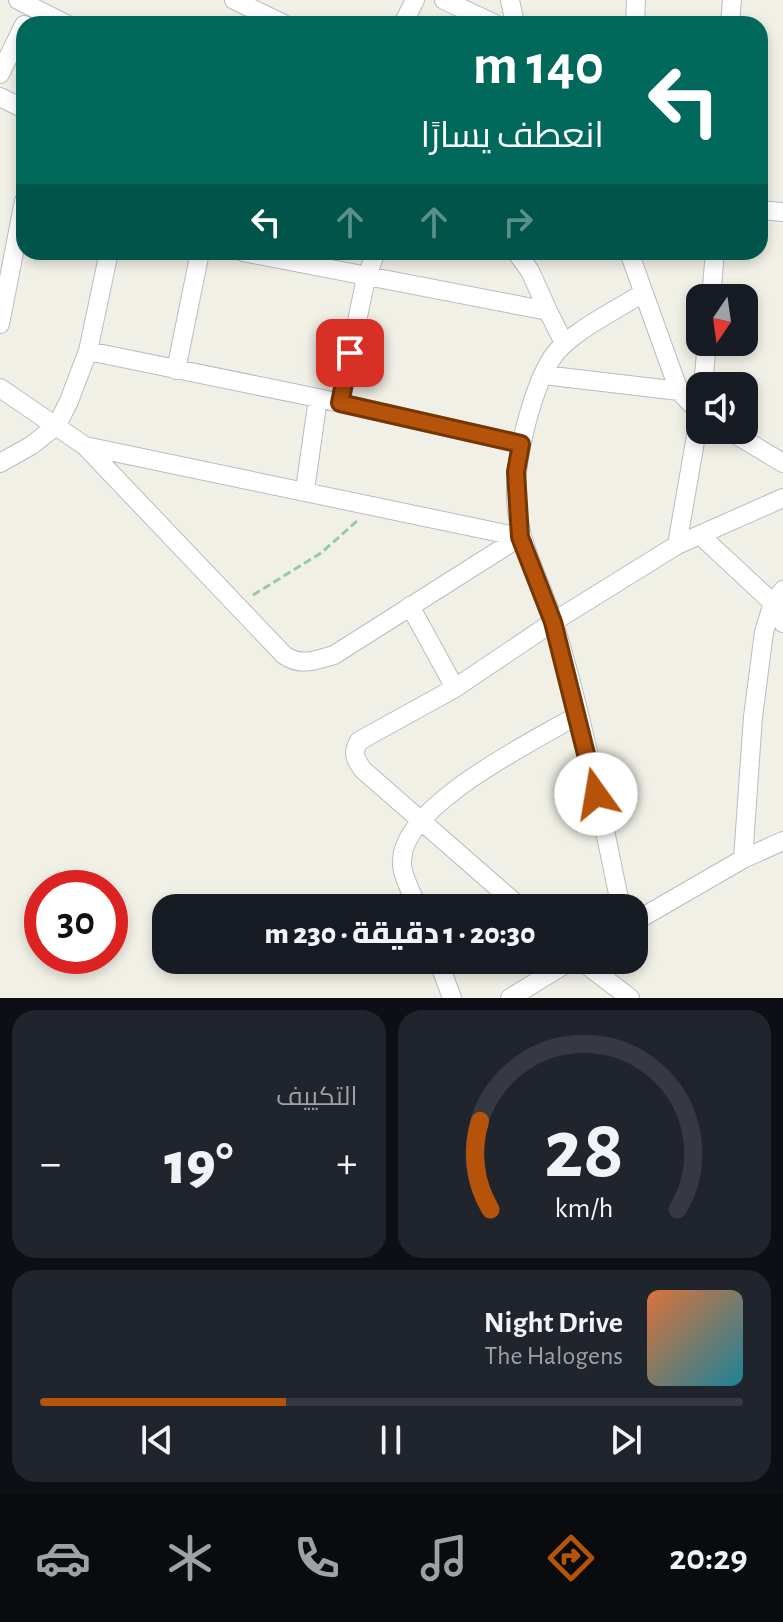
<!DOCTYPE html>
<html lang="ar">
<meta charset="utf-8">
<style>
:root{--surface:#171b24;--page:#20242c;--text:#f1f3f6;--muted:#9ea1a6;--line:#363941;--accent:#b45309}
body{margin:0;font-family:"Alegreya Sans",Cairo,sans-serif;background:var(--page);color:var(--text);direction:rtl;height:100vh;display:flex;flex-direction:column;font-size:30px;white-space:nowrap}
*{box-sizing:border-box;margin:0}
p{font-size:26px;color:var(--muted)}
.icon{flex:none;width:44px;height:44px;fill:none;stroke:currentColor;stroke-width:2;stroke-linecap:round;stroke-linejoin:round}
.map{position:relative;height:998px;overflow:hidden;direction:ltr}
.side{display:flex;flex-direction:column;gap:12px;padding:12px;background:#0d0f14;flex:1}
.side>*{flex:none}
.hud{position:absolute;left:16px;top:16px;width:752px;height:244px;border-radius:24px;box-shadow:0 4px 12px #0003;direction:rtl;background:#00695c;color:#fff;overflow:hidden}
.needle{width:52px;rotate:193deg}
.controls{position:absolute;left:686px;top:284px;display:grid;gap:16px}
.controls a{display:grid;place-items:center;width:72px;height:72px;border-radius:16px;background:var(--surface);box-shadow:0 4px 12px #0003;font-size:40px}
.speed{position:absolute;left:24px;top:870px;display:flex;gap:16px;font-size:40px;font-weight:700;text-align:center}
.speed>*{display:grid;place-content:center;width:104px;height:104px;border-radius:50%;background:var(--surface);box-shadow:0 4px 12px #0003;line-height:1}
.speed .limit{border:12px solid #d22;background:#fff;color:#111}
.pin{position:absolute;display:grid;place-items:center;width:68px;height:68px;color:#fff;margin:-34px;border-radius:16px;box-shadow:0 4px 12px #0006}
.me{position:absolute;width:88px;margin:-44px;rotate:347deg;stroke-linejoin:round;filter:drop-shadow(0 0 6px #0008)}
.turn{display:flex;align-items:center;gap:28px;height:168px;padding:0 32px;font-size:36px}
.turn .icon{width:104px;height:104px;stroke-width:2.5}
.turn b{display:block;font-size:56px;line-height:68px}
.lanes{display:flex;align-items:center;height:76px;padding:0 32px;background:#0003;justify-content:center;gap:40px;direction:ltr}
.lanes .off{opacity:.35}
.big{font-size:60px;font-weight:800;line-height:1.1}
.side .tile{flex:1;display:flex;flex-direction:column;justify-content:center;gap:12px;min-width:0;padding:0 28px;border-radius:24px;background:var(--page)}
.side .dial{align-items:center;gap:0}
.dial svg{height:208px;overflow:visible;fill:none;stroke:var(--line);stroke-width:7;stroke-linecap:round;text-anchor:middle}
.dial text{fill:var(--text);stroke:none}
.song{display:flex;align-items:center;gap:24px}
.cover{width:96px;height:96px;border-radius:12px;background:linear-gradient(135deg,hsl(20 70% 55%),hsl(190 70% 35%))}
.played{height:8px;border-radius:4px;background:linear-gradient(90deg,var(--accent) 35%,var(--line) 35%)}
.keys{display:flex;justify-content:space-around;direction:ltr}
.heat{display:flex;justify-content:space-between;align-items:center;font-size:44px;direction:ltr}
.side .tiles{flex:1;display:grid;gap:12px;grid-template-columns:1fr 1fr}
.tile:last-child{grid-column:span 2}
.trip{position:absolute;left:152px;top:894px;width:496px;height:80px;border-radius:24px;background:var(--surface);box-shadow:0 4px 12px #0003;font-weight:800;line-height:80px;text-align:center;direction:rtl}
.tabs{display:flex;height:128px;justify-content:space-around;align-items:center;background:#090b0e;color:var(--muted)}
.tabs .icon{width:56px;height:56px}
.tabs .on{color:var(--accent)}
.tabs b{font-size:36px;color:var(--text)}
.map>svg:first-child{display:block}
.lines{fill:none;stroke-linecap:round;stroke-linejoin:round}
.minor-casing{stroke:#b9bcc1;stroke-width:20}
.path{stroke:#99c9aa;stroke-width:3;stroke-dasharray:8 4;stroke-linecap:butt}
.minor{stroke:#fff;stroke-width:18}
.route-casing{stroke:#753606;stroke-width:20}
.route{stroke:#b45309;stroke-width:14}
</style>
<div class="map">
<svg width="783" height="998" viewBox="0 0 783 998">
<rect width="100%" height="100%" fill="#f1f0e7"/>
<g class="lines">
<g class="minor-casing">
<path id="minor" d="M18,0L66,24
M234,0L284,24
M444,0L495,24
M510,0L515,24
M403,24L415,0
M635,24L636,0
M730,24L732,0
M0,74L24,25
M0,97L24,109
M760,210L783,212
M243,252L548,311L564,343
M516,252L530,271L548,311
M629,252L679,391L700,413
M711,298L715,252
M0,324L24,201
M88,351L318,398L521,444
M176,370L200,252
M544,375L679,391
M703,386L707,342
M0,388L85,446L284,655C301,667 315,660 334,655L520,537
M340,403L366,278L376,252
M728,430L783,463
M85,446L520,537
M0,463L32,445L57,425L69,401L88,351L109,252
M305,490L318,398
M701,536L773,603L783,623
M677,545L700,413
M410,606L455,688
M743,859L753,717L764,632L773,603L783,590
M418,908C413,895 401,875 402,861C402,805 534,741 578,715
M521,908L363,770C355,759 352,753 359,741L455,688L553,622L677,545L783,498
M621,908C601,813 583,716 554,623C540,580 517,542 516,496C515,458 531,394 550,361C565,334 617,310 643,293
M634,922L743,859L783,841
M438,960L452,998
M580,960L630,998
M510,998L572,960"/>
</g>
<path class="path" d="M253,595L321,553L357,521"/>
<use href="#minor" class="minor"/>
</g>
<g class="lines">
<g class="route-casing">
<path id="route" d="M350,353L340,403L521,444L516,472L520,537L553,622L596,794"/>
</g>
<use href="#route" class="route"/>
</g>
</svg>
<div class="controls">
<a><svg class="needle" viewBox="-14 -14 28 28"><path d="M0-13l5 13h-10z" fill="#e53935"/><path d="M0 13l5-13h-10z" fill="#9ea1a6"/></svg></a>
<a><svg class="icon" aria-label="sound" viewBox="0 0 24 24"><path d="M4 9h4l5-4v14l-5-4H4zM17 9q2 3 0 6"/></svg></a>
</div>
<div class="speed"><div class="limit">30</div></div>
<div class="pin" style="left:350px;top:353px;background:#d93025"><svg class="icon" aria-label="arrive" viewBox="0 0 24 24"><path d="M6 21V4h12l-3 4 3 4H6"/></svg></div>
<svg class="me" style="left:596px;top:794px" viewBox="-20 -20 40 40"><circle r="19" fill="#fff"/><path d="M0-13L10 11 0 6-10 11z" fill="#b45309"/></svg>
<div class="trip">20:30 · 1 دقيقة · 230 m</div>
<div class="hud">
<div class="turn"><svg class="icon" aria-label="left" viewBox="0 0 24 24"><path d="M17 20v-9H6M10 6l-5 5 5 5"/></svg><div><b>140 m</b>انعطف يسارًا</div></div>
<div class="lanes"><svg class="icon" aria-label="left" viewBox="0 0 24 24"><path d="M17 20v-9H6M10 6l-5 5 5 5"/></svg><svg class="icon off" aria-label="ahead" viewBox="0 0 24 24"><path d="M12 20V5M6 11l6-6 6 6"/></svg><svg class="icon off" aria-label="ahead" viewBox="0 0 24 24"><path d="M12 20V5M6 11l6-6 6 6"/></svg><svg class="icon off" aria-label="right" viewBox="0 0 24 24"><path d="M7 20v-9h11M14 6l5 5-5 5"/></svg></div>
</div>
</div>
<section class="side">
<div class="tiles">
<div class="tile dial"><svg viewBox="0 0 100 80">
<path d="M14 69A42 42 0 1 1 86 69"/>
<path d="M14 69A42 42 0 0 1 10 35" stroke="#b45309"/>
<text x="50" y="56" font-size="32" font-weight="700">28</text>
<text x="50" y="72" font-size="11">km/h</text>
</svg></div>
<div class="tile"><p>التكييف</p>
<div class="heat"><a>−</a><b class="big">19°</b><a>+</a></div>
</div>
<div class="tile">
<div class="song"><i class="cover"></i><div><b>Night Drive</b><p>The Halogens</p></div></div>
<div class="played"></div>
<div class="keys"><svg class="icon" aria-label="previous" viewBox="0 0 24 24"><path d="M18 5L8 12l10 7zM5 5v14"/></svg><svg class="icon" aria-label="pause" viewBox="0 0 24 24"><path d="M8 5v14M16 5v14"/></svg><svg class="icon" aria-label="next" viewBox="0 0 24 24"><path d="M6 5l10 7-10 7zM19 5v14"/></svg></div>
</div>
</div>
</section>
<nav class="tabs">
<b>20:29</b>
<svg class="icon on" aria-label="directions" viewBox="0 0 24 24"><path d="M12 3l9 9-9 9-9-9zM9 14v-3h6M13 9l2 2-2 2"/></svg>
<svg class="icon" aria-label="music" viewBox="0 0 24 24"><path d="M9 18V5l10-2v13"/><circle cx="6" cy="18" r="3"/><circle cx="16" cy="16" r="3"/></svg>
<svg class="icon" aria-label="phone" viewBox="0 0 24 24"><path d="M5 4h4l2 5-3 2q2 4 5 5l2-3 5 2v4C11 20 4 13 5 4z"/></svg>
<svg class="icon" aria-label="climate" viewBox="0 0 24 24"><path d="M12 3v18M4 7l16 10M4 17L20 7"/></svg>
<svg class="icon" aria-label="car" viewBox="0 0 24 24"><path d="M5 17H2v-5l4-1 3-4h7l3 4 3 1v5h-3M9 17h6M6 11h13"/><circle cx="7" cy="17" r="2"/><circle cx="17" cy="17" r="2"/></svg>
</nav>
